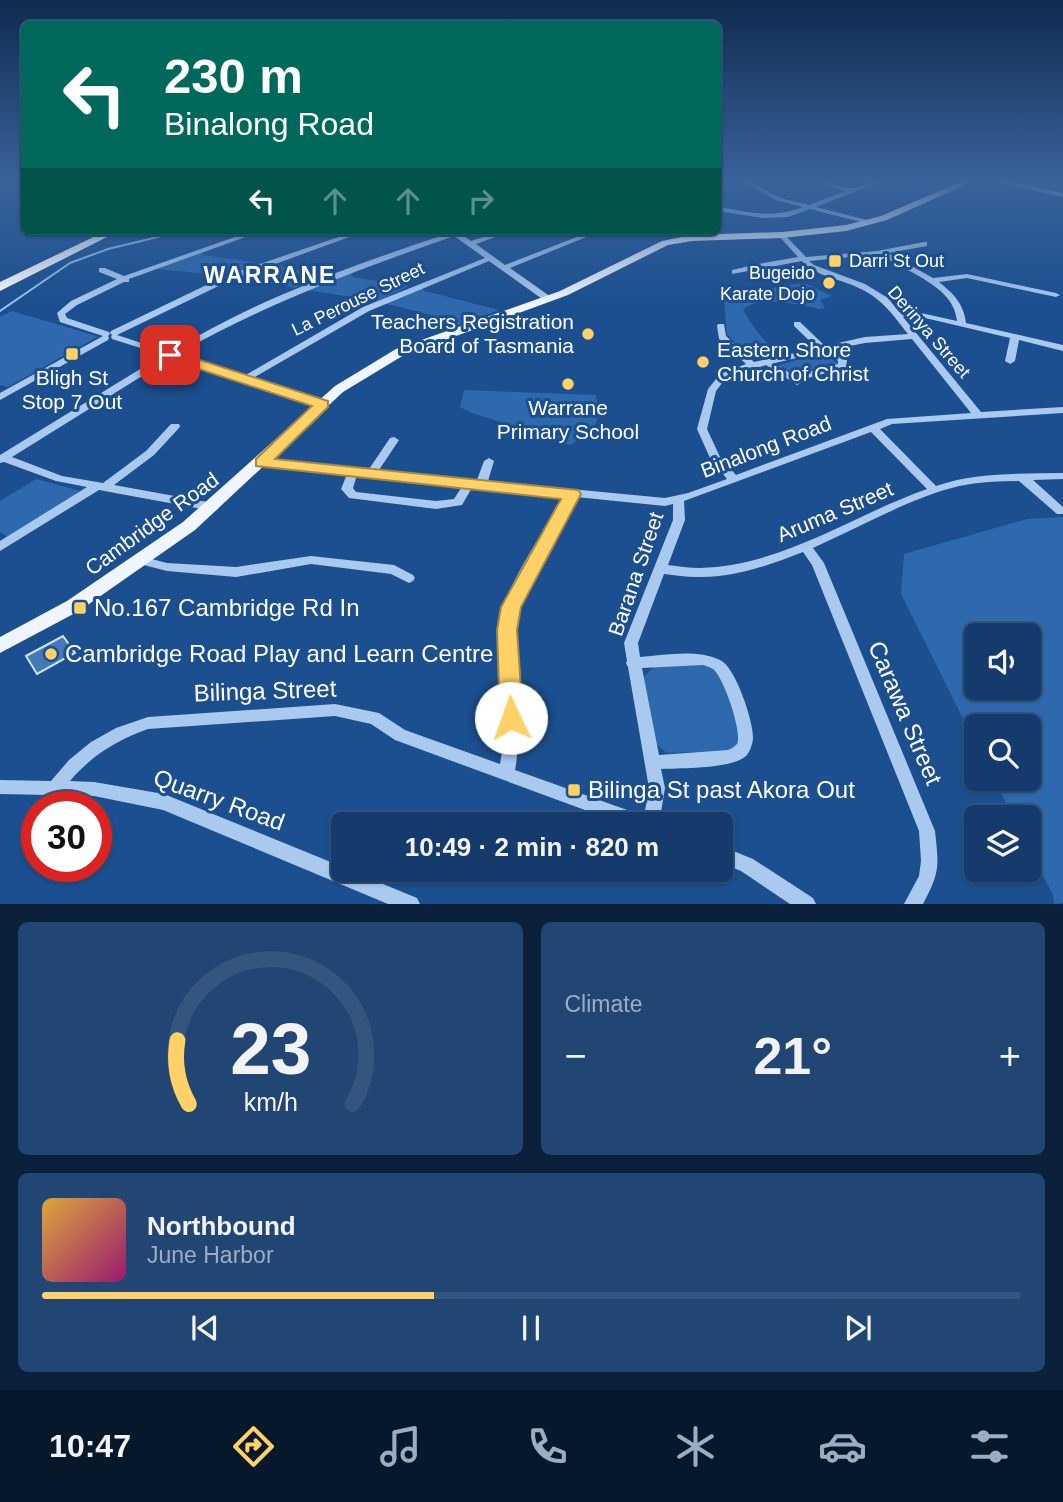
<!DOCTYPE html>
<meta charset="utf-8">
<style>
:root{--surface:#143b6b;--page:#214673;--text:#f1f3f6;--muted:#9dadc1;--line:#33557e;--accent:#ffd166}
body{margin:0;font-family:Helvetica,sans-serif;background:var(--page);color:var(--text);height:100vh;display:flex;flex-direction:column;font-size:26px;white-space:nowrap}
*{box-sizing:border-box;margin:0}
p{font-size:23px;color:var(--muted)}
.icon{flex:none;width:38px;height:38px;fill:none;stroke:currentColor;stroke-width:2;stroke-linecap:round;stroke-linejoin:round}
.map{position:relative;height:904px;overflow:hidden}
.drawer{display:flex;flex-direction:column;gap:18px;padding:18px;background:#0b203b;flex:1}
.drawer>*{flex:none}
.guide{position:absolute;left:21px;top:21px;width:700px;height:214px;border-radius:10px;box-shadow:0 2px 5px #0004,0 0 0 2px var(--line);background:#00695c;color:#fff;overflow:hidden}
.tools{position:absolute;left:964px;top:623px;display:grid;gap:14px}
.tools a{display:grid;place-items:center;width:77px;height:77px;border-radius:10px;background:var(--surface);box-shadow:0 2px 5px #0004,0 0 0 2px var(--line);font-size:35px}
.speed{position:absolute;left:21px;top:791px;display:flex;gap:14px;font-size:35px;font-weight:700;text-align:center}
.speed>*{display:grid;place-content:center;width:91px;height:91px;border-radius:50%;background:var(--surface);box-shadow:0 2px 5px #0004,0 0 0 2px var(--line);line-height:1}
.speed .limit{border:10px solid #d22;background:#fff;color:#111}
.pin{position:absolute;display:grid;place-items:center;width:60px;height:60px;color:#fff;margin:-30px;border-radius:14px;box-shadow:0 4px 10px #0006}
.me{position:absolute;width:77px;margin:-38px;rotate:357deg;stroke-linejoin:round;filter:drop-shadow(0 0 5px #0008)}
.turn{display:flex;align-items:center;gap:24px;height:147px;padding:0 28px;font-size:32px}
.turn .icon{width:91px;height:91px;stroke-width:2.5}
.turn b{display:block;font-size:49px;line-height:60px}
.lanes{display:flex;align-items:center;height:66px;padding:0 28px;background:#0003;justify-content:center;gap:35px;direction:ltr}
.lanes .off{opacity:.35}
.big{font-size:52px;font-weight:600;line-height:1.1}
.drawer .widget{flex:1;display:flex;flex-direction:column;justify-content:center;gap:10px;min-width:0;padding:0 24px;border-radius:10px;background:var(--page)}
.drawer .dial{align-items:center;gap:0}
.dial svg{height:182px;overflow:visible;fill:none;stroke:var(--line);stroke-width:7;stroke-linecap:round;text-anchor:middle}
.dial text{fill:var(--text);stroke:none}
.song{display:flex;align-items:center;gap:21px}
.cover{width:84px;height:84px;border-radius:10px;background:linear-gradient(135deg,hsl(40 70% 55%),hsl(320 70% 35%))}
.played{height:7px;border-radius:4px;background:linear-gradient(90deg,var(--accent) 40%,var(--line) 40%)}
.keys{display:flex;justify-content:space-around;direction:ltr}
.heat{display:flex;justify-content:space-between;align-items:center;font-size:38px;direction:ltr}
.drawer .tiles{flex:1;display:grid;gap:18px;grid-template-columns:1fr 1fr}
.widget:last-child{grid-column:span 2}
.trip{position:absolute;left:331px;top:812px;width:402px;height:70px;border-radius:10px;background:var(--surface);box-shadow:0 2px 5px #0004,0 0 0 2px var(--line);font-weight:600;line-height:70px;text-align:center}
.dock{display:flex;height:112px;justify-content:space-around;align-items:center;background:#08182b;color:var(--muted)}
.dock .icon{width:49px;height:49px}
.dock .on{color:var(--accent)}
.dock b{font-size:32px;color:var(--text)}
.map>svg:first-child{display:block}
.green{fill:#2e69ad;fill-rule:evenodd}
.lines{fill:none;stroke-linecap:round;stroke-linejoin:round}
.stream{stroke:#9cc4f0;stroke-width:2}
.building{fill:#4478b7;stroke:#cfe3fa;stroke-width:2}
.minor{fill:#a9c9ee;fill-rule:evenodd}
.major{fill:#f0f6ff;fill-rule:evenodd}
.highway{fill:#fff;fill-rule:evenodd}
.route{fill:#ffd166;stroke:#a68842;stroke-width:2}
.poi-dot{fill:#ffd166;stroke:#1b4f8f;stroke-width:2.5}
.labels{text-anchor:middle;stroke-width:6;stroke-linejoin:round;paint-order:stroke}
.far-poi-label{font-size:18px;fill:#fff;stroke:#1b4f8f;text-anchor:start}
.far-street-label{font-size:18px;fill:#fff;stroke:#1b4f8f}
.poi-label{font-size:21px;fill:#fff;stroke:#1b4f8f}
.street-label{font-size:21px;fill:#fff;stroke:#1b4f8f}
.far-district-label{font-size:23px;font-weight:bold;letter-spacing:2px;fill:#fff;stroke:#1b4f8f}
.near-poi-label{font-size:24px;fill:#fff;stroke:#1b4f8f;text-anchor:start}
.near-street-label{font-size:24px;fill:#fff;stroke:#1b4f8f}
</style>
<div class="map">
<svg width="1063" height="904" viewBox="0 0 1063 904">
<rect width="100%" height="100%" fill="#1b4f8f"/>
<path class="green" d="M202,252L203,255L259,263L221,279L219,275L157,269Z
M274,262L285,268L331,274L295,288L241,278L230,280Z
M349,272L353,277L409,286L378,301L306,290Z
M796,284H807L832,296L820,300L825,308L820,309C800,304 759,296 743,309C751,326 763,338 777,354L750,359L727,334L724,299L736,291L750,292Z
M420,287L425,291L499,310L458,325L455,321L383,303Z
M12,311L97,336V337L8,387L0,385V317Z
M823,353L839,364L796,375L779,365Z
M464,390L596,395C601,428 596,426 571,445L469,412L460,407Z
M36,479L80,491L8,537L0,532V501Z
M1063,517V903L1054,904L1053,895L1029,849V817H1013L994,779H1029V726H976V745L901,594L904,554L1027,519ZM976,635H1029V688H976Z
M703,663L722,675L740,734L738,745L727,751L667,753L656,744L643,677L654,667Z"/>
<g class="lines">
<path class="stream" d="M0,311L70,263L108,249L162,236L169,231"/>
</g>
<path class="building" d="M63,636L75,653L37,674L26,656Z"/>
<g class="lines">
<path class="minor" d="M738,179H745L780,198L809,205L845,191L811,179C825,179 836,187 849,188C861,190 874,179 887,179L816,207L871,221V223L869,224L810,209L788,217L763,218L718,211V207C749,212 772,219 803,207L776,200Z
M950,179H961L969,182L966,184Z
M984,179H995L1063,193V197Z
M252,231H262L129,279V282H124L77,305L65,314L67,318L109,332L110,334L108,336L109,338L108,340L0,400V393L103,336L60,322L57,313L71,301L117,279L99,272V268H105L124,276Z
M356,231H366L231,280L117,335L169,352C205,332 241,312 279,296C335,272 392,252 450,233L449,231H457L471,241L502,231H512L476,244L505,265L592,231H601L510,268L551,297V301H545L489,261L369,311L253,378L325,402L327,404L325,406H319L171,358L12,457L62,476L103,483L146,451L171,424H179L180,426L179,428L154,455L114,485L213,503L217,504L219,507L217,510L213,511L99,490L0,551V541L87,487L56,481L4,462L0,463V455L163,355L112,339L111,337L112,335L110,333L111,331L225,276ZM454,236L485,258L363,307L244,376L177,354C267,303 357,270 454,236Z
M782,233L784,234L806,257L877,251L924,242H927V246L888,253L933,278L967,274L1056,293L1060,295L1056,297L967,278L939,282C953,293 964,304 966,323L1063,345V351L1019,340L1015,361L1010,364L1005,361L1010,338L921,317H903L981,412L1063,407V413L892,424L880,429L936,486C977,472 1021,474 1063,473V479L1033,480L1063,507V514H1057L1019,481C999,481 979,482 959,486C910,498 860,527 813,548L824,563L935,831C939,866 940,872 923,904H904L919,876L921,861L919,831L812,565L803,552C770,565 733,578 697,577C686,577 675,575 664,574L638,643L640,657C666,655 696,649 720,660C735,666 753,720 753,737C753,743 750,752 746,756C731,769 682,768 661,769L665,788L659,824H623L395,740L371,724L335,716L148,729C117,740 91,756 70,781L94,782L164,794L343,867V870H349L417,898L420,904H388L163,810L94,796L0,794V780L51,781L69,760L91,742L116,728L148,717L335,704L379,713L405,730L500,764C510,716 493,668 501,620C508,579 545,531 565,496L473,486L462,505L436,509L349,498L341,489L347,474L262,465L257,462L262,459L369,469L390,438L394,437L399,440L379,470L477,480L484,461L489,458L494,461L488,481L665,498L688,493L727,479L710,458L697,429L708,389L720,374L746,364L719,339L717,326L718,324H724L726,336L754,362L817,348L794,326V322H800L825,346L865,337L908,334C893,315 883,300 861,289C842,279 816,277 802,261L732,274V270L758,264L798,257L778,235ZM881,254C906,273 954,285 957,321L921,313L899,312L888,298L865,284L814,265L809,261ZM912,339L971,413L887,419L736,475L720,457L707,429L716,391L726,378L766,365L797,385L811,377L846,368L847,360L834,349L865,343ZM826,351L838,361V364L805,373L797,378L775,363ZM871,432L927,489C851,516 782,566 700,568C689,568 678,566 668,565L685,520L684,501ZM357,475L371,477L463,485L454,499L436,501L356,492L353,488ZM576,497L665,506L673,504V520L624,643L627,661L626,663L628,667L649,788L644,816L515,770C525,718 506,667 515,618C522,576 555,533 576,497ZM703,665C706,666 710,667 713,669C723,676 743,733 737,744C735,746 731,749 728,750L659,755L642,668Z
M140,556L167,563L236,567L311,556L394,565L413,575L415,578L413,581L409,583L391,574L311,564L236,577L167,571L136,563L134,560L136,557Z
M721,846L753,859L813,898L816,904H790L741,871L721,863Z"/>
<path class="major" d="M967,179H978L887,220L846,231L782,238L692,241L668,245L568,295L404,355L343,392L195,530L79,611L0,653V637L67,601L183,522L335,386L396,349L560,291L662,241L692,235L782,232L846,225L881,216Z"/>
<path class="highway" d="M106,231H119L0,291V282Z"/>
</g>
<linearGradient id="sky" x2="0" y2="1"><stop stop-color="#0f2b4f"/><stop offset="0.59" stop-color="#39639b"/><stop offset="1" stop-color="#39639b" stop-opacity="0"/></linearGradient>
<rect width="1063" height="305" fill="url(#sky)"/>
<path class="route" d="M165,352H175L328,401V407L275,459L578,490L581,494L521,607L517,630L523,718L519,724L511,727L503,724L500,718L497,630L501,607L561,499L256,466V459L312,406L165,358Z"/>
<g class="poi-dot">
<rect x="828" y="254" width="14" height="14" rx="3.5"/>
<circle cx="829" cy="283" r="7"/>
<circle cx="588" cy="334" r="7"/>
<rect x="65" y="347" width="14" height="14" rx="3.5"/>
<circle cx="703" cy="362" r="7"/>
<circle cx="568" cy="384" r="7"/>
<rect x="73" y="601" width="14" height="14" rx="3.5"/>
<circle cx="51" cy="654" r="7"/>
<rect x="567" y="783" width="14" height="14" rx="3.5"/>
</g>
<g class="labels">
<g class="far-poi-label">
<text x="849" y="267">Darri St Out</text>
<text x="815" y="279" text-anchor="end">Bugeido<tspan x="815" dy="21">Karate Dojo</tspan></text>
</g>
<g class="far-street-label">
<text transform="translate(358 299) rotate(-26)" y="6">La Perouse Street</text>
<text transform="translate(929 332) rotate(49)" y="6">Derinya Street</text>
</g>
<g class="poi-label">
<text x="574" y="329" text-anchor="end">Teachers Registration<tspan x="574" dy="24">Board of Tasmania</tspan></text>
<text x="717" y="357" text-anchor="start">Eastern Shore<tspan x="717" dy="24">Church of Christ</tspan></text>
<text x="72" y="385">Bligh St<tspan x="72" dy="24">Stop 7 Out</tspan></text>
<text x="568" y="415">Warrane<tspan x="568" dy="24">Primary School</tspan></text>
</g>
<g class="street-label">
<text transform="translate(766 447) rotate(-21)" y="7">Binalong Road</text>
<text transform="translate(835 512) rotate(-23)" y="7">Aruma Street</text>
<text transform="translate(152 524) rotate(-36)" y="7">Cambridge Road</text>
<text transform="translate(636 574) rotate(-71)" y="7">Barana Street</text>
</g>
<g class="far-district-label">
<text x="270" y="283">WARRANE</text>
</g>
<g class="near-poi-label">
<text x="94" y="616">No.167 Cambridge Rd In</text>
<text x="65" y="662">Cambridge Road Play and Learn Centre</text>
<text x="588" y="798">Bilinga St past Akora Out</text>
</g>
<g class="near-street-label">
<text transform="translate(265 691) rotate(-2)" y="8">Bilinga Street</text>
<text transform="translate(905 713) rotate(67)" y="8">Carawa Street</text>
<text transform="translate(219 800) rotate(20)" y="8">Quarry Road</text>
</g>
</g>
</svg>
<div class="tools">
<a><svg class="icon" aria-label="sound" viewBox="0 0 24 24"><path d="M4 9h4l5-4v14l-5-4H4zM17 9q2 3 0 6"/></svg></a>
<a><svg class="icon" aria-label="search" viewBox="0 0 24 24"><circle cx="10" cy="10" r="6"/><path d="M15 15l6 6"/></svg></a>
<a><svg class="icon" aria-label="layers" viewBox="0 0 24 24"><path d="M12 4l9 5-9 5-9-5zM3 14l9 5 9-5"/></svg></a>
</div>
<div class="speed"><div class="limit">30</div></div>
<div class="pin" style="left:170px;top:355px;background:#d93025"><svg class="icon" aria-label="arrive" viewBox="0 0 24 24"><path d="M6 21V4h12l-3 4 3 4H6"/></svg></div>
<svg class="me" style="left:511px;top:718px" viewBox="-20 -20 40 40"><circle r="19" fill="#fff"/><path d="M0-13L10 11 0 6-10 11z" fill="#ffd166"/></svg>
<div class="trip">10:49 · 2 min · 820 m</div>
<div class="guide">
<div class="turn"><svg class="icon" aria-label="left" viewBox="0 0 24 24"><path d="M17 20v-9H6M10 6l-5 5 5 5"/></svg><div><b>230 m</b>Binalong Road</div></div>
<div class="lanes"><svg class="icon" aria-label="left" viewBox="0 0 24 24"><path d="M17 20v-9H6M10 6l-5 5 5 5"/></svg><svg class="icon off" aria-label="ahead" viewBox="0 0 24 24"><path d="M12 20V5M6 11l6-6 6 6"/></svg><svg class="icon off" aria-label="ahead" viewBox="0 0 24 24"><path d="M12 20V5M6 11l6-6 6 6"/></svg><svg class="icon off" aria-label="right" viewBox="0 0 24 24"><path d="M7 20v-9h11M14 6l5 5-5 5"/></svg></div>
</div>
</div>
<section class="drawer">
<div class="tiles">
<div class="widget dial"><svg viewBox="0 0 100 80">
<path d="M14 69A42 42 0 1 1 86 69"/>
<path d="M14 69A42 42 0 0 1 9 41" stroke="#ffd166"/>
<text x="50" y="56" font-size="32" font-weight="700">23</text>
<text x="50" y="72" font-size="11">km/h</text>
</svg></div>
<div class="widget"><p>Climate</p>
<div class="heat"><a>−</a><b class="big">21°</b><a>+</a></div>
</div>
<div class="widget">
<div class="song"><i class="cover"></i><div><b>Northbound</b><p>June Harbor</p></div></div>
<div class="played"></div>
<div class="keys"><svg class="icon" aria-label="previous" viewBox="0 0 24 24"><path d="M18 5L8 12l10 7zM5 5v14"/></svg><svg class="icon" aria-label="pause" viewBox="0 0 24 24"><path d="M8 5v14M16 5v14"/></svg><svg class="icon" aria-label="next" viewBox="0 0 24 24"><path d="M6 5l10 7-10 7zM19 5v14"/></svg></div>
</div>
</div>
</section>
<nav class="dock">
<b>10:47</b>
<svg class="icon on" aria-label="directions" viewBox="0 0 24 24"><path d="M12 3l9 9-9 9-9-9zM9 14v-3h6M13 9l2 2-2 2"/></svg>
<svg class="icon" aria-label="music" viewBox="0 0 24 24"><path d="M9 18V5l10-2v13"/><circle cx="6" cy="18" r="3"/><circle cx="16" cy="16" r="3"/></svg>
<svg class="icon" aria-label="phone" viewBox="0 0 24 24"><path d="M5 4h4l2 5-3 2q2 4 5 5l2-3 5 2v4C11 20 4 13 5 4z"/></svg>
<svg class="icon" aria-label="climate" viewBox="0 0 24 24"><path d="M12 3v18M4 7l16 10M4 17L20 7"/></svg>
<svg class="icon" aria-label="car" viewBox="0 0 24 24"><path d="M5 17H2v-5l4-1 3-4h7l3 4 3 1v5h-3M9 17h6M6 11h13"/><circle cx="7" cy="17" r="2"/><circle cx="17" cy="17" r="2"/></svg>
<svg class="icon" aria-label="filters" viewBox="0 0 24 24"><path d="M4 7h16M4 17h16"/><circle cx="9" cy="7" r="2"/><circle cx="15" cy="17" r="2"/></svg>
</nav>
